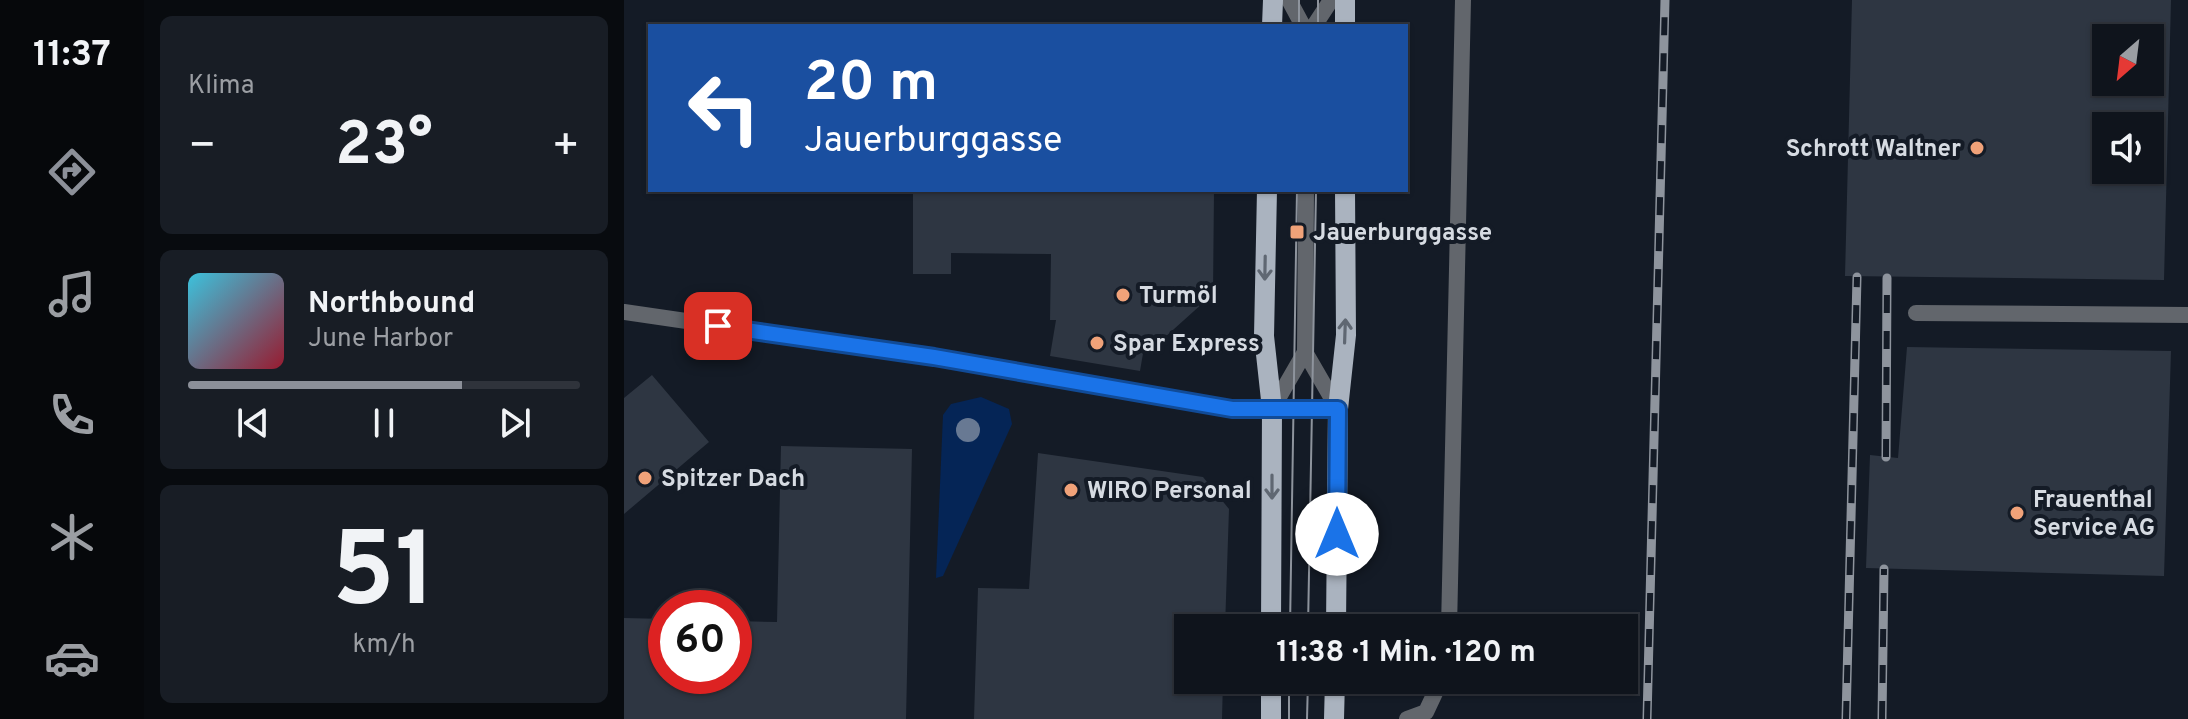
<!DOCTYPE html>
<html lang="de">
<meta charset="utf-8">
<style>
:root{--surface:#0f141c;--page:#181d25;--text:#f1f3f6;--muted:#9b9ea3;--line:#2f333b;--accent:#8c9099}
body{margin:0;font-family:Overpass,sans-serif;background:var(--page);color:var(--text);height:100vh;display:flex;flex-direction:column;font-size:30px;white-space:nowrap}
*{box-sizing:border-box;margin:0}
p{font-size:26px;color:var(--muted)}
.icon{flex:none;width:44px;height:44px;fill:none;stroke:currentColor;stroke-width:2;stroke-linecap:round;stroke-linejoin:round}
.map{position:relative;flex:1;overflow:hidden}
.sheet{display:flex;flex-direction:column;gap:16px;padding:16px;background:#080b0f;width:480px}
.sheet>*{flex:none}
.top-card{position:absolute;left:24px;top:24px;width:760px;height:168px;border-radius:0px;box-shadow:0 2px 6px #0004,0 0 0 2px var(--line);background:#1a4fa0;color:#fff;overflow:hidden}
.needle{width:52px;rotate:208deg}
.controls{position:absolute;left:1468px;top:24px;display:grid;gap:16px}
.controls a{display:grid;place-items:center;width:72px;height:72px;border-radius:0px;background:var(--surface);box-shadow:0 2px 6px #0004,0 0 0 2px var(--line);font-size:40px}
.speed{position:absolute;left:24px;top:590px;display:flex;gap:16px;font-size:40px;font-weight:700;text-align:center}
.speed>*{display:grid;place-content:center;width:104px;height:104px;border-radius:50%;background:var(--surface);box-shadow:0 2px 6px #0004,0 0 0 2px var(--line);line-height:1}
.speed .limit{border:12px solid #d22;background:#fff;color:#111}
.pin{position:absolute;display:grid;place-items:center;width:68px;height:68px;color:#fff;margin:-34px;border-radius:16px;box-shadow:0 4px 12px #0006}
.me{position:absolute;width:88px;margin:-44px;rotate:0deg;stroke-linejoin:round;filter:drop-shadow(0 0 6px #0008)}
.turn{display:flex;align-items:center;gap:28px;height:168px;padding:0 24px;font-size:36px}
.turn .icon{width:104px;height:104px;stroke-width:2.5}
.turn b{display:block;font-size:56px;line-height:68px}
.big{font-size:60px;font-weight:700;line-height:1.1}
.sheet .widget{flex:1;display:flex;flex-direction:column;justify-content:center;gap:12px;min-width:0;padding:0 28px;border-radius:12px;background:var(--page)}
.sheet .dial{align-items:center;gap:0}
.dial b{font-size:104px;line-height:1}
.song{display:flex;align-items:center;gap:24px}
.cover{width:96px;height:96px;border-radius:12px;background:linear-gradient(135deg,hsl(190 70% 55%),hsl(350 70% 35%))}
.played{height:8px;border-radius:4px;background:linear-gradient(90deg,var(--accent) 70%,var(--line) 70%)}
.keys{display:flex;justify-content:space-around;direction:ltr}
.heat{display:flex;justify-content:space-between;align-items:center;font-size:44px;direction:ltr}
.trip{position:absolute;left:550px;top:614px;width:464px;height:80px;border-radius:0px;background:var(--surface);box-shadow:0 2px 6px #0004,0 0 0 2px var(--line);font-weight:700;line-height:80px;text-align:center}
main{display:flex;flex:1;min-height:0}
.menu{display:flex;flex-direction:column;width:144px;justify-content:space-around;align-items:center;background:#06080b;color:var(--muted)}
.menu .icon{width:56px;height:56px}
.menu .active{color:var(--accent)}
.menu b{font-size:36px;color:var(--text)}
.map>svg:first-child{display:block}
.green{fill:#052556}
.building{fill:#2e3642;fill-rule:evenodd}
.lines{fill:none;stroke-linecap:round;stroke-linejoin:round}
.lane{stroke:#62666c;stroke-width:16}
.street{stroke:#62666c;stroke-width:16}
.primary{stroke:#aab3bf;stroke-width:20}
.tram{stroke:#8e949d;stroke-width:2}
.rail-casing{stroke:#8e949d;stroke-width:9}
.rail{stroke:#141b26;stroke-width:6;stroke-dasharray:18;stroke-linecap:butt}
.tree{fill:#687993}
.oneway{stroke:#5f6772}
.route-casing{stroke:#114b97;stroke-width:20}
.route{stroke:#1a73e8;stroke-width:14}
.poi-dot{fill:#f0a279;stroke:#141b26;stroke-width:3}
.labels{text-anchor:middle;stroke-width:8;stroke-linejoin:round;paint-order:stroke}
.poi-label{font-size:24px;font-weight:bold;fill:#d6dbe2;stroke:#141b26;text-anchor:start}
</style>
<main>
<nav class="menu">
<b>11:37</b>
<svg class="icon active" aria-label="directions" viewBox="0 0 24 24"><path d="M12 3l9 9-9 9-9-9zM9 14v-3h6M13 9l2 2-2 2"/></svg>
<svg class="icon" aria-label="music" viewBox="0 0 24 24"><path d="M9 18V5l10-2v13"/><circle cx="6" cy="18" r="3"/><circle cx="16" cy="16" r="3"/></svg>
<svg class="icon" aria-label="phone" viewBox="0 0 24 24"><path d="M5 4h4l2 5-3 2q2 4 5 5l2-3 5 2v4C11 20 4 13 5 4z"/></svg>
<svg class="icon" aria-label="climate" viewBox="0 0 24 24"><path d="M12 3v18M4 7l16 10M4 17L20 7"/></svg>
<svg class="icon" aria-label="car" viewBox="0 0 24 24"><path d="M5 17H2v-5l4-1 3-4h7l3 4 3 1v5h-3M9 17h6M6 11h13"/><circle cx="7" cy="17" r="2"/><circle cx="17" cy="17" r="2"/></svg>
</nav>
<section class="sheet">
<div class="widget"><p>Klima</p>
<div class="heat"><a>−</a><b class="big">23°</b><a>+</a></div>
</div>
<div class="widget">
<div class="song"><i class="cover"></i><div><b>Northbound</b><p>June Harbor</p></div></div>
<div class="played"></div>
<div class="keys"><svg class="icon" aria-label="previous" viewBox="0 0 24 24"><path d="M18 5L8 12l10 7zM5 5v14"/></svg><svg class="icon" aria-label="pause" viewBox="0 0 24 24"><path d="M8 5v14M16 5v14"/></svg><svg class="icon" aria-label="next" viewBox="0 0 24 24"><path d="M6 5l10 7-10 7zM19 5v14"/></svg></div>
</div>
<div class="widget dial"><b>51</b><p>km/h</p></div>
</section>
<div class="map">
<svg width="1564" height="719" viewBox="0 0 1564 719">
<rect width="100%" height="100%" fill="#141b26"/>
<path class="green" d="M357,397L385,409L388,424L319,576L312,578L319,415L327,404Z"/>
<path class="building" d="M1228,0H1547L1540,280L1221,276ZM1482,38H1526V82H1482ZM1482,126H1526V170H1482Z
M289,190L590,192L589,294L540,338L522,336L516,371L426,356L432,320H426L427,254L327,253V274H289Z
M1283,347L1547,351L1540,576L1242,568L1246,455L1274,458Z
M28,375L85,442L0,514V398Z
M157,446L288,449L282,719H0V618L42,619V676H110V621L153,622Z
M414,453L579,477L605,509L601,628H564V680H599L598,719H350L354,588L405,589Z"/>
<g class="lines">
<path class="lane" d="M665,0L679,26
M690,26L707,0
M682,190L681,352L714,409
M1292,313L1564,315
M648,409L681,352
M825,628L839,0
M783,719L802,712L817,680"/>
<path class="street" d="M0,312L310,357L608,409H714"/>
<path class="primary" d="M721,0V26
M648,26L649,0
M643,190L640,336L648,409L647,628
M712,628L714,409L722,335L721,190
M647,719V680
M710,719L711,680"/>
<path class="tram" d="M675,26V0
M694,26V0
M666,628L673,190
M684,628L692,190
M665,719V680
M683,719L684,680"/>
<g class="rail-casing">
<path id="rail" d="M1262,457L1263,278
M1023,719L1041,0
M1222,719L1233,277
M1258,719L1260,569"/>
</g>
<use href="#rail" class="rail"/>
</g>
<circle class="tree" cx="344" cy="430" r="12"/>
<defs><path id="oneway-shaft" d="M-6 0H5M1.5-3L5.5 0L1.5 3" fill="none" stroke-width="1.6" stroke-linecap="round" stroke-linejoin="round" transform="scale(2)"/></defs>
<g class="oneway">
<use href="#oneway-shaft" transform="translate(641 268) rotate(91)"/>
<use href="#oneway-shaft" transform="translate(721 331) rotate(-88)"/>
<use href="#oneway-shaft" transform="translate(648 487) rotate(90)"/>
</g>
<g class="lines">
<g class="route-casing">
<path id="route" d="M94,326L310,357L608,409H714L713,534"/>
</g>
<use href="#route" class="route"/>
</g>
<g class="poi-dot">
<circle cx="1353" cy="148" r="8"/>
<rect x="665" y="224" width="16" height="16" rx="4"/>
<circle cx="499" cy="295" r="8"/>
<circle cx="473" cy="343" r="8"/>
<circle cx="21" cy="478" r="8"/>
<circle cx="447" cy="490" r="8"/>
<circle cx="1393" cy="513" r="8"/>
</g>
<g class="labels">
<g class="poi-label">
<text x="1337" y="156" text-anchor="end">Schrott Waltner</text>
<text x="689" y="240">Jauerburggasse</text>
<text x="515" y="303">Turmöl</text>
<text x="489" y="351">Spar Express</text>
<text x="37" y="486">Spitzer Dach</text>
<text x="463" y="498">WIRO Personal</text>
<text x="1409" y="507">Frauenthal<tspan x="1409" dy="28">Service AG</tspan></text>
</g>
</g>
</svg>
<div class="controls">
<a><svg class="needle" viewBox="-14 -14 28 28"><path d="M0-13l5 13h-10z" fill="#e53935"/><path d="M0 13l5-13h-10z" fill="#9b9ea3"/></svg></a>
<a><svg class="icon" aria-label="sound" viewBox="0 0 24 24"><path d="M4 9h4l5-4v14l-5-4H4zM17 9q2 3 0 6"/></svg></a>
</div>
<div class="speed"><div class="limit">60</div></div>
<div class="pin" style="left:94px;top:326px;background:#d93025"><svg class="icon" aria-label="arrive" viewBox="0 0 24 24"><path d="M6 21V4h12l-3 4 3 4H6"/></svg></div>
<svg class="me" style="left:713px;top:534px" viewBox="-20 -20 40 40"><circle r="19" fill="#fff"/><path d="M0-13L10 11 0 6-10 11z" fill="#1a73e8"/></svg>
<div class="trip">11:38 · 1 Min. · 120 m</div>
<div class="top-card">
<div class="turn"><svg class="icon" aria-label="left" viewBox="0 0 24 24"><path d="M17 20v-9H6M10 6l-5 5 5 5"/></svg><div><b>20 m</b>Jauerburggasse</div></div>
</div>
</div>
</main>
